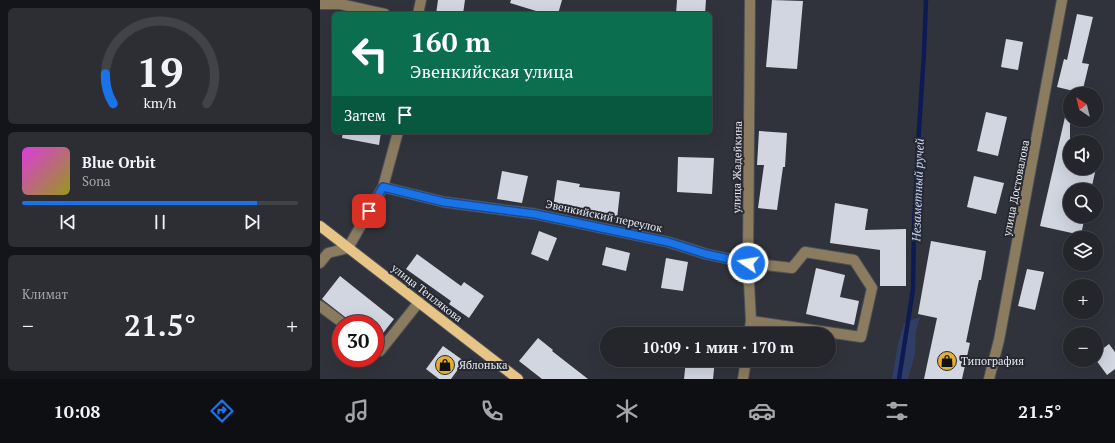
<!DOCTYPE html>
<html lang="ru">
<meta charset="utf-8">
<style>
:root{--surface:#24262c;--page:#2c2e34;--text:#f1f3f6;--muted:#a3a5a9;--line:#414348;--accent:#1a73e8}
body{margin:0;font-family:"PT Serif",serif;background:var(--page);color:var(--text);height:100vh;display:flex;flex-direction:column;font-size:15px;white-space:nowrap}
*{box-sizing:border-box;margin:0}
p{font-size:13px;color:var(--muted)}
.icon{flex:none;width:22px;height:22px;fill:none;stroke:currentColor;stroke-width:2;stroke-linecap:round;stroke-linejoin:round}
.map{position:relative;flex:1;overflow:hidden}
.side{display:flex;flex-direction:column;gap:8px;padding:8px;background:#141518;width:320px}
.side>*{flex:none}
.top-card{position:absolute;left:12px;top:12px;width:380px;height:122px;border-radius:6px;box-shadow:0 4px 16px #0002,0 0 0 1px var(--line);background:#0b6e4f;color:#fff;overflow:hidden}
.needle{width:26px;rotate:325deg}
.controls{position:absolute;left:743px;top:87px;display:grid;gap:8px}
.controls a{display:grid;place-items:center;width:40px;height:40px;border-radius:50%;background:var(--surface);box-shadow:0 4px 16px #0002,0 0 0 1px var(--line);font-size:20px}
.speed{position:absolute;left:12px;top:315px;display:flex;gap:8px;font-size:20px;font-weight:700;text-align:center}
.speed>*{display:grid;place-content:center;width:52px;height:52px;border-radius:50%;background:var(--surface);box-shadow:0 4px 16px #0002,0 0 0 1px var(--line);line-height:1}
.speed .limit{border:6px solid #d22;background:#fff;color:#111}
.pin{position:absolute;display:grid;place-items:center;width:34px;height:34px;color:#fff;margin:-17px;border-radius:8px;box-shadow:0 2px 6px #0006}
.me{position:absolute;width:44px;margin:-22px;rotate:282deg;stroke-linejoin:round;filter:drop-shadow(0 0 3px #0008)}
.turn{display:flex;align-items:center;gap:14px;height:84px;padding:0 12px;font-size:18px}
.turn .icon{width:52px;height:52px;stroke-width:2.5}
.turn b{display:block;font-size:28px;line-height:34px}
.then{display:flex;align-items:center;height:38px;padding:0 12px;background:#0003;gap:8px;font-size:15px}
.big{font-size:30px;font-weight:700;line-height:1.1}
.side .widget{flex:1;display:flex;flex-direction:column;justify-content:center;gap:6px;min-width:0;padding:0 14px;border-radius:6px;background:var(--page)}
.side .dial{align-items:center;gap:0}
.dial svg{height:104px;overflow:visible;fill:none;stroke:var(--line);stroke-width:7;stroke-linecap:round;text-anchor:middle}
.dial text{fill:var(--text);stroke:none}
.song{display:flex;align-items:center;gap:12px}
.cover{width:48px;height:48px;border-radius:6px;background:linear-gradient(135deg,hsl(300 70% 55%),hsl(60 70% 35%))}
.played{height:4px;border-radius:2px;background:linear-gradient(90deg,var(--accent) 85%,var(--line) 85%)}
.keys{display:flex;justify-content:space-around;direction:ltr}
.heat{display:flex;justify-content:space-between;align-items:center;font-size:22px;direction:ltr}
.trip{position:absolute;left:280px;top:327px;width:236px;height:40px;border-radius:20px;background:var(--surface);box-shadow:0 4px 16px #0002,0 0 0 1px var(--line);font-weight:700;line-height:40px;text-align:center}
.tab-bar{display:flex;height:64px;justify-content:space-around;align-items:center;background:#0e0f12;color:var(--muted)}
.tab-bar .icon{width:28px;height:28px}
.tab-bar .active{color:var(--accent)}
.tab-bar b{font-size:18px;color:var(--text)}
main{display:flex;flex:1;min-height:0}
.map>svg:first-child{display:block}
.green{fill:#303e65}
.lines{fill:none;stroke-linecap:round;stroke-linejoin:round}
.stream{stroke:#0e1a53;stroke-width:4.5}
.building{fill:#d2d6e1}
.minor-casing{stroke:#4d5058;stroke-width:12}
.major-casing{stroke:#4d5058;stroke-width:12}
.minor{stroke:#8c7c5f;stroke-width:10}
.major{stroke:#e6c586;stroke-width:10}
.route-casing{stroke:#114b97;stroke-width:10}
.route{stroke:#1a73e8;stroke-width:7}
.labels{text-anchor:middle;stroke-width:4;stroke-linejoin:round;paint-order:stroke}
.street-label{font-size:11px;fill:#e8eaef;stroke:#262931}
.poi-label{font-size:11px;fill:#e8eaef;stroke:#262931;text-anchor:start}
.water-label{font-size:12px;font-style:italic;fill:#c5d3f8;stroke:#262931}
</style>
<main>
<section class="side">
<div class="widget dial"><svg viewBox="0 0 100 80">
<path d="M14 69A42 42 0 1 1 86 69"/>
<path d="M14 69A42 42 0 0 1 8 46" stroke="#1a73e8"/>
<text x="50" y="56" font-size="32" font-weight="700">19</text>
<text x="50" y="72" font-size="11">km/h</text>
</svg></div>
<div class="widget">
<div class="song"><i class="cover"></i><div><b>Blue Orbit</b><p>Sona</p></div></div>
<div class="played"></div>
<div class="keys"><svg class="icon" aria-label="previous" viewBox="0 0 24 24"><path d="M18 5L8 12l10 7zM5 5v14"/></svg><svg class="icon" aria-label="pause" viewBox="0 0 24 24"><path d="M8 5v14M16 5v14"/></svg><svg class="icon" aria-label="next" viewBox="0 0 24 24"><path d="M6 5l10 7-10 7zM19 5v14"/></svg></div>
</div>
<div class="widget"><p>Климат</p>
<div class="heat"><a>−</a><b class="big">21.5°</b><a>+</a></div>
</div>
</section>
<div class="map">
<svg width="795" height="379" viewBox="0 0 795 379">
<rect width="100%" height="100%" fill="#30333b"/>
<path class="green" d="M600,317L596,331L595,354L588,379H572L578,344L584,323Z"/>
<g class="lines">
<path class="stream" d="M579,379L593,289L594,227L598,146L604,53L606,0"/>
</g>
<path class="building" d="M118,0H145L143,14H116Z
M191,0H242L238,14H226L190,3Z
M357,0H386L385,14H356Z
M452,0L483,1L477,69L446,67Z
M757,14L773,17L762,63L769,64L762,93L737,87L744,59L747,60Z
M686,39L703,42L698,70L681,67Z
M666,112L687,117L678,156L657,151Z
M745,117L750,118V168H776L771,190H750V216H765L761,235L720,226Z
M439,131L467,133L465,167H463L457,210L438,208L444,165H437Z
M23,132H61L59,145L22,138Z
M358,157L394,158L392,194L357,192Z
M182,171L208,176L202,203L177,199Z
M654,176L684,183L676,214L647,207Z
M237,180L260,184L259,187L300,192L297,219L233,208Z
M515,203L548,209L545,230L586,229V286H560V250L510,243Z
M219,231L237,238L228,261L211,254Z
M611,241L666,251L661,280H659L646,342L650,343L642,379H604L617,318L598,314Z
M286,247L310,253L306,271L282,265Z
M97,254L141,286L144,282L164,296L149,318L129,304L131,301L86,269Z
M346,258L368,262L363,291L341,288Z
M496,268L525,275L520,297L539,301L534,325L486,314Z
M707,269L724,272L715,310L698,306Z
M20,276L74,319L57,341H55V324H34L2,299Z
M218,338L233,350L232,351L268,379H222L199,361Z
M789,344L795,352V369L787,375L776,360V354Z
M123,346L144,361L131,379H119L106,369Z
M366,360H395L393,379H364Z"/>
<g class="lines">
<g class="minor-casing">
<path id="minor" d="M0,4H20L65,14
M98,14L101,0
M63,187L124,202L215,214L348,242L386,254L428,263L472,268L485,252L534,260L552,288L541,337L431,321
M0,263L8,253L28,248L63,187L78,132
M0,306L24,324
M429,334L431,321L428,263L430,0
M55,347L60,351L99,302
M423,379L426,360
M669,379L679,340L742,0"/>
</g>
<g class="major-casing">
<path id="major" d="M0,226L198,379"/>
</g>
<use href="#minor" class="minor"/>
<use href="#major" class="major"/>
</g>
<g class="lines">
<g class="route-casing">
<path id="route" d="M49,211L63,187L124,202L215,214L348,242L386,254L428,263"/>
</g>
<use href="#route" class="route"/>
</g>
<defs>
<g id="shop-disc" transform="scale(1)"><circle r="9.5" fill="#e4ae35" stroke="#262931"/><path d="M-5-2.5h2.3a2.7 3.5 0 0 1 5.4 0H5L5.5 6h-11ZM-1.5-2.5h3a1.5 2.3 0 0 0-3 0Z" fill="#111"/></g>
</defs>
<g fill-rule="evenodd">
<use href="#shop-disc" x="627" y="361"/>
<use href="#shop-disc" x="125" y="365"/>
</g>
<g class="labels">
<g class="street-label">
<text transform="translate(417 167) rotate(-89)" y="4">улица Жадейкина</text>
<text transform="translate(696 188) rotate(-79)" y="4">улица Достовалова</text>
<text transform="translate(284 216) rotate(12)" y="4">Эвенкийский переулок</text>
<text transform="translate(107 293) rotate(38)" y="4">улица Теплякова</text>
</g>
<g class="poi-label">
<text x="641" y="365">Типография</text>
<text x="139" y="369">Яблонька</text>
</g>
<g class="water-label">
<text transform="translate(598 190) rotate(-88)" y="4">Незаметный ручей</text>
</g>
</g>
</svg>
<div class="controls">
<a><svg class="needle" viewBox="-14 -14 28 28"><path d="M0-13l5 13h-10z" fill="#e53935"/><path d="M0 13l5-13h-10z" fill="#a3a5a9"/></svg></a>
<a><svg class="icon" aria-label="sound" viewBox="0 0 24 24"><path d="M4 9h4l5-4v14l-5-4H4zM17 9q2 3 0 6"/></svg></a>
<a><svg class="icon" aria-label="search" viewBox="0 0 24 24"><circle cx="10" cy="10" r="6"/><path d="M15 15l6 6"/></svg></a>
<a><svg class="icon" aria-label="layers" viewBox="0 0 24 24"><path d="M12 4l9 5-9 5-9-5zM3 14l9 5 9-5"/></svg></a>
<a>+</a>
<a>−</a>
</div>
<div class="speed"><div class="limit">30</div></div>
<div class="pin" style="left:49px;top:211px;background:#d93025"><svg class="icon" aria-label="arrive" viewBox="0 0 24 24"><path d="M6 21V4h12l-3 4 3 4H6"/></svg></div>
<svg class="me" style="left:428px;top:263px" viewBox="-20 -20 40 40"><circle r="17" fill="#1a73e8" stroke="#fff" stroke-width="3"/><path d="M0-11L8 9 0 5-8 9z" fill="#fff"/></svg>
<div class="trip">10:09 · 1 мин · 170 m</div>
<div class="top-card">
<div class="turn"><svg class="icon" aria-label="left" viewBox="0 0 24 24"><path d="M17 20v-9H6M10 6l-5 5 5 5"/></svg><div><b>160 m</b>Эвенкийская улица</div></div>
<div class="then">Затем<svg class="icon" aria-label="arrive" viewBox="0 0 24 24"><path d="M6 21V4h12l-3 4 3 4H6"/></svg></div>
</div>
</div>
</main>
<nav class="tab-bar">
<b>10:08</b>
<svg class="icon active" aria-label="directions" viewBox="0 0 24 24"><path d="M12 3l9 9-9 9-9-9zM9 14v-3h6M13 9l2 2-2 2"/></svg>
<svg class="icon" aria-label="music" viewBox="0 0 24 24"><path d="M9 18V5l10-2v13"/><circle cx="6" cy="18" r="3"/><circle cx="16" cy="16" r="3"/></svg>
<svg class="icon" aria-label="phone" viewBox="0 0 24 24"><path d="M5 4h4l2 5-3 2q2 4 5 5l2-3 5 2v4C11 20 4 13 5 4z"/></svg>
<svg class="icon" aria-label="climate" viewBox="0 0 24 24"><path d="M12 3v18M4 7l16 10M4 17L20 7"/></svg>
<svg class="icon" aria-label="car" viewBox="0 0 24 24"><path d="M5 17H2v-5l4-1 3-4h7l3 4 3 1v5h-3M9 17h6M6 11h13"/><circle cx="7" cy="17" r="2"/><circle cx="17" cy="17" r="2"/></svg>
<svg class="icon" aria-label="filters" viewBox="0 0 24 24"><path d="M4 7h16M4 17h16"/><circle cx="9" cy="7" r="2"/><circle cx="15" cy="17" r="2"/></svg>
<b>21.5°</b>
</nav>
